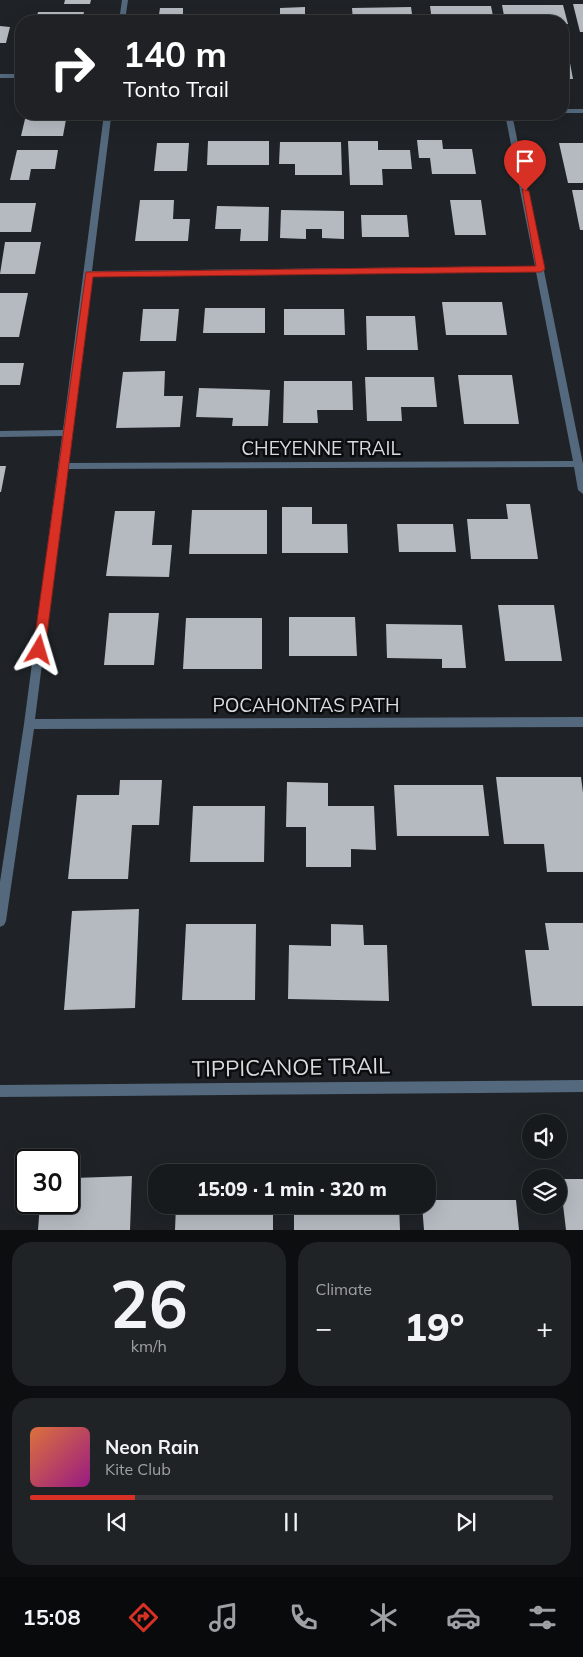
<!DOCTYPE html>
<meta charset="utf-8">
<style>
:root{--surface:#171a1d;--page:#202326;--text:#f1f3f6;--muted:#9ea1a4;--line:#36383b;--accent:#d93025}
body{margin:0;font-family:Mulish,sans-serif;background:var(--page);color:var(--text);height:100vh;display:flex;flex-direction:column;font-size:19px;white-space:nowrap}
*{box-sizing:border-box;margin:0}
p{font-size:16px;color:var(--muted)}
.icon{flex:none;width:28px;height:28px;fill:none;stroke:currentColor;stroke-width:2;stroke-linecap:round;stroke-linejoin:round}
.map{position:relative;height:1230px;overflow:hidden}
.sheet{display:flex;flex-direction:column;gap:12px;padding:12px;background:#0d0e10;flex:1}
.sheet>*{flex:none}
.hud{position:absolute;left:15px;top:15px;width:554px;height:105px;border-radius:20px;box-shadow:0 5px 20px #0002,0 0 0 1px var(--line);background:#202124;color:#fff;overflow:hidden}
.tools{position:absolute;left:522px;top:1114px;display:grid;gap:10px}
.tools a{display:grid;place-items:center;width:45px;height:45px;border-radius:50%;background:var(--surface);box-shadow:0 5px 20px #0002,0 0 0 1px var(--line);font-size:25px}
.speed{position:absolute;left:15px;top:1149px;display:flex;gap:10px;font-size:25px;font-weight:700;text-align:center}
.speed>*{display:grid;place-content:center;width:65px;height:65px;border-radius:50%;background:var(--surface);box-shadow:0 5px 20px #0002,0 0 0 1px var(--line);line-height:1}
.speed .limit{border:2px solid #111;border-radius:8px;background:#fff;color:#111}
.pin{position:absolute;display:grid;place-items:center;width:42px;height:42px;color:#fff;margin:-51px -21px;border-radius:50% 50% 50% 0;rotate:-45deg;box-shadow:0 0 5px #0007}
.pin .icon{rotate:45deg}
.me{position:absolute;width:55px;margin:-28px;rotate:7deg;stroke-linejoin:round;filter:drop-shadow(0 0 4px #0008)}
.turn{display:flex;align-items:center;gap:18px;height:105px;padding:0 25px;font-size:22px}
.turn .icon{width:65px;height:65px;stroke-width:2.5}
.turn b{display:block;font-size:35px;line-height:42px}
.big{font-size:38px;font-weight:800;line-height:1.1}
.sheet .card{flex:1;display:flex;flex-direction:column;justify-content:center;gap:8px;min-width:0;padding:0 18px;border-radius:20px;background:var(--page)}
.sheet .dial{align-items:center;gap:0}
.dial b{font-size:65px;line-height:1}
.song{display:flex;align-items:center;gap:15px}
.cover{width:60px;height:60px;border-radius:8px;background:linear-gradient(135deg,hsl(20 70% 55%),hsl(310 70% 35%))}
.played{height:5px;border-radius:2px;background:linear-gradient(90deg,var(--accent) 20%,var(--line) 20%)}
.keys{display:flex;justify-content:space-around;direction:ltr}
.heat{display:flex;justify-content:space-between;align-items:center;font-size:28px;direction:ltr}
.sheet .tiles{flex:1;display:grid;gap:12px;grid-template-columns:1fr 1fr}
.card:last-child{grid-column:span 2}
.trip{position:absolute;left:148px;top:1164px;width:288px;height:50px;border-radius:20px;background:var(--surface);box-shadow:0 5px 20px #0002,0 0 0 1px var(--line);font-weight:800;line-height:50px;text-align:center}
.dock{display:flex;height:80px;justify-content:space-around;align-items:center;background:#090a0c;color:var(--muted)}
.dock .icon{width:35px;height:35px}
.dock .on{color:var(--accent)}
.dock b{font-size:22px;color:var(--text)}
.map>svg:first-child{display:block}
.building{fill:#b4bac0}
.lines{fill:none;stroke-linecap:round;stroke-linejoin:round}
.minor{fill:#54697d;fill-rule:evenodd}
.route{fill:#d93025;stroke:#8d1f18}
.labels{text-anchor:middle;stroke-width:5;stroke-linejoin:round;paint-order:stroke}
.street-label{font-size:19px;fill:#d9dcdf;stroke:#0a0c0e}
.near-street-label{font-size:22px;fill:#d9dcdf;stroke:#0a0c0e}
</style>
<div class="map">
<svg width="583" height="1230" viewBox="0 0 583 1230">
<rect width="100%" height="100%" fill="#1f2327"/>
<path class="building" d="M65,0H91L90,4H64Z
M573,4H583V32H580Z
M502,5H563L568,24H562V21H505Z
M430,6H491L494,21H432Z
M305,7V14H343V21H280V8Z
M411,7L413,21H353L352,8Z
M160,8H183V16H204V21H158Z
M38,12H84L82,21H36Z
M0,26L10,27L6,43H0Z
M562,63H570L573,79H562Z
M37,114H67L63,136H21L25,119H36Z
M417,140H442L443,149H472L476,174H432L430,158H419Z
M208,141H269V165H207Z
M348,141H378V150H410L412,169H382L383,185H350Z
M280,142H341L342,175H295V164H279Z
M157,143H189L187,171H154Z
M559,143H583V183H568Z
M17,150H58L55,169H31L29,180H10Z
M572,190H583V230H580Z
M140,200H174L173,219H190L188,241H135Z
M450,200H481L486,235H455Z
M0,203H36L31,232H0Z
M217,206L269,207L268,241H240L241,229H215Z
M281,210L344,211V239L322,238V229H306V239L280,238Z
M361,215H407L409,237H362Z
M5,242H41L35,274H0Z
M0,293H28L19,337H0Z
M442,302H502L507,335H446Z
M205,308H265V333H203Z
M143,309H179L176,341H140Z
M284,309H344L345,335H284Z
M366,316H415L418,350H367Z
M0,363H24L20,385H0Z
M165,371L164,396H183L180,427L116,428L123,372Z
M458,375H512L519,424H464Z
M365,377H434L437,407H401L402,421H367Z
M284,381H352L353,410H317L318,423H283Z
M199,388L270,390L268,426H232L233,418L196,417Z
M0,466H6L1,492H0Z
M506,504H530L538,559H471L467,519H508Z
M282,507H312V524H347L348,553H282Z
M192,510H267V554H189Z
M115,511H155L152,545H172L169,577L106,576Z
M397,524H453L456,552H399Z
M498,605H554L562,661H505Z
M109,613H159L154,665H104Z
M289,617H355L357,656H289Z
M186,618H262V669H183Z
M386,624L462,625L466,668H442V659L387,658Z
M496,777H581L583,793V872H547L544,844H504Z
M120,780H162L159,825H132L128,879H68L77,795H119Z
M287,782L328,783V806H374L376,850L351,849V867H306V827H286Z
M394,785H483L489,836H397Z
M193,806H265L264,862H190Z
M139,909L135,1008L64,1010L72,911Z
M545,923H583V1006H532L525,950H549Z
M186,924H256L255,1000H182Z
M331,924L363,925L364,945H387L389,1001L288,999L289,945L331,946Z
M132,1176L130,1230H38L40,1204L72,1203L74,1178Z
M560,1179H583V1230H566Z
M426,1200H516L519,1230H424L422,1205H426Z
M176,1205H273V1230H175Z
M294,1205H399L400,1230H294Z"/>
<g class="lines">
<path class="minor" d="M122,0H128L125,21H119Z
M0,74H21V78H0Z
M562,109H583V113H562Z
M104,114H343L339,116L111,118L92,271L535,266L505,114H512L543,267L545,269L544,271L583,464V494L578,490L574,467L67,469L35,719L583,717V727L34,729L6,921L4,925L0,927V882L24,724L62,436L0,437V431L63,430ZM536,272L573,461L67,463L72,433L71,431L91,277Z
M583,1080V1092L0,1097V1085Z"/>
</g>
<path class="route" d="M522,189L529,191L545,269L541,272L93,277L45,650L39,655L35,654L33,650L86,272L536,266Z"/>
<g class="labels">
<g class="street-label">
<text x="321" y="455">CHEYENNE TRAIL</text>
<text x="306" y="712">POCAHONTAS PATH</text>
</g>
<g class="near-street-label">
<text transform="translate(291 1067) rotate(-1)" y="8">TIPPICANOE TRAIL</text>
</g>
</g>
</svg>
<div class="tools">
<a><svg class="icon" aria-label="sound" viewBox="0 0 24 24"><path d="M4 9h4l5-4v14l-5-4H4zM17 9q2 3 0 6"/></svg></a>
<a><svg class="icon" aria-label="layers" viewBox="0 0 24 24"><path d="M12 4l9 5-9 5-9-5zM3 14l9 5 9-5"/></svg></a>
</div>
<div class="speed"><div class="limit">30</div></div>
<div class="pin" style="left:525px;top:191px;background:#d93025"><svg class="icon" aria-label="arrive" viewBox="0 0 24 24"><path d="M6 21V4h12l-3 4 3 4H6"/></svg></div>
<svg class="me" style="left:39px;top:650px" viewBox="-20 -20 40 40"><path d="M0-17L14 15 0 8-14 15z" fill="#d93025" stroke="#fff" stroke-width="4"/></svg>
<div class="trip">15:09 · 1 min · 320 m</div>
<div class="hud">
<div class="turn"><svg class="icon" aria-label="right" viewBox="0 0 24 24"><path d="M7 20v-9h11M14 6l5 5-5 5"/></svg><div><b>140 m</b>Tonto Trail</div></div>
</div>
</div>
<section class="sheet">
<div class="tiles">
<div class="card dial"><b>26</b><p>km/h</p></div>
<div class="card"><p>Climate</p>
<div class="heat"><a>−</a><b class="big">19°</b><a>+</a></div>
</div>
<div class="card">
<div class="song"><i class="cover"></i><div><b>Neon Rain</b><p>Kite Club</p></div></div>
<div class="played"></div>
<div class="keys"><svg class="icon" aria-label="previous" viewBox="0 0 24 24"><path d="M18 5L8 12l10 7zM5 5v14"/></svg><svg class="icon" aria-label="pause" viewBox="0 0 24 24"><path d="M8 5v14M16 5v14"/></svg><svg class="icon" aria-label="next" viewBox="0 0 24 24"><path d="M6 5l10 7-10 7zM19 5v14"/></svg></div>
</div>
</div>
</section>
<nav class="dock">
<b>15:08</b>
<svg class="icon on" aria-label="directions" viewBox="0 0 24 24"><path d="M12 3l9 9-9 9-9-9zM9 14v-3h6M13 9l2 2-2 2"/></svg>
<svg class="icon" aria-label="music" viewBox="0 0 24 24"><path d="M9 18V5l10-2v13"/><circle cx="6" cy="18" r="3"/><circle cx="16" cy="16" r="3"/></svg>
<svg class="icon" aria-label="phone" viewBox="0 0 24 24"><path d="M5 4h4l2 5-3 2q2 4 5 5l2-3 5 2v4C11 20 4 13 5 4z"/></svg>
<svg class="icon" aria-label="climate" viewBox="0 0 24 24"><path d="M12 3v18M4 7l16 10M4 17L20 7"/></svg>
<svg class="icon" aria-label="car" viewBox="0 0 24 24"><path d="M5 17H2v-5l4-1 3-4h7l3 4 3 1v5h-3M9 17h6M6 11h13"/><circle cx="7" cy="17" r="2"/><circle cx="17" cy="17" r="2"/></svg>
<svg class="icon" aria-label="filters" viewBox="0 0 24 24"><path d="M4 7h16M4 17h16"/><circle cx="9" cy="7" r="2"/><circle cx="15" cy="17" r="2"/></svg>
</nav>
